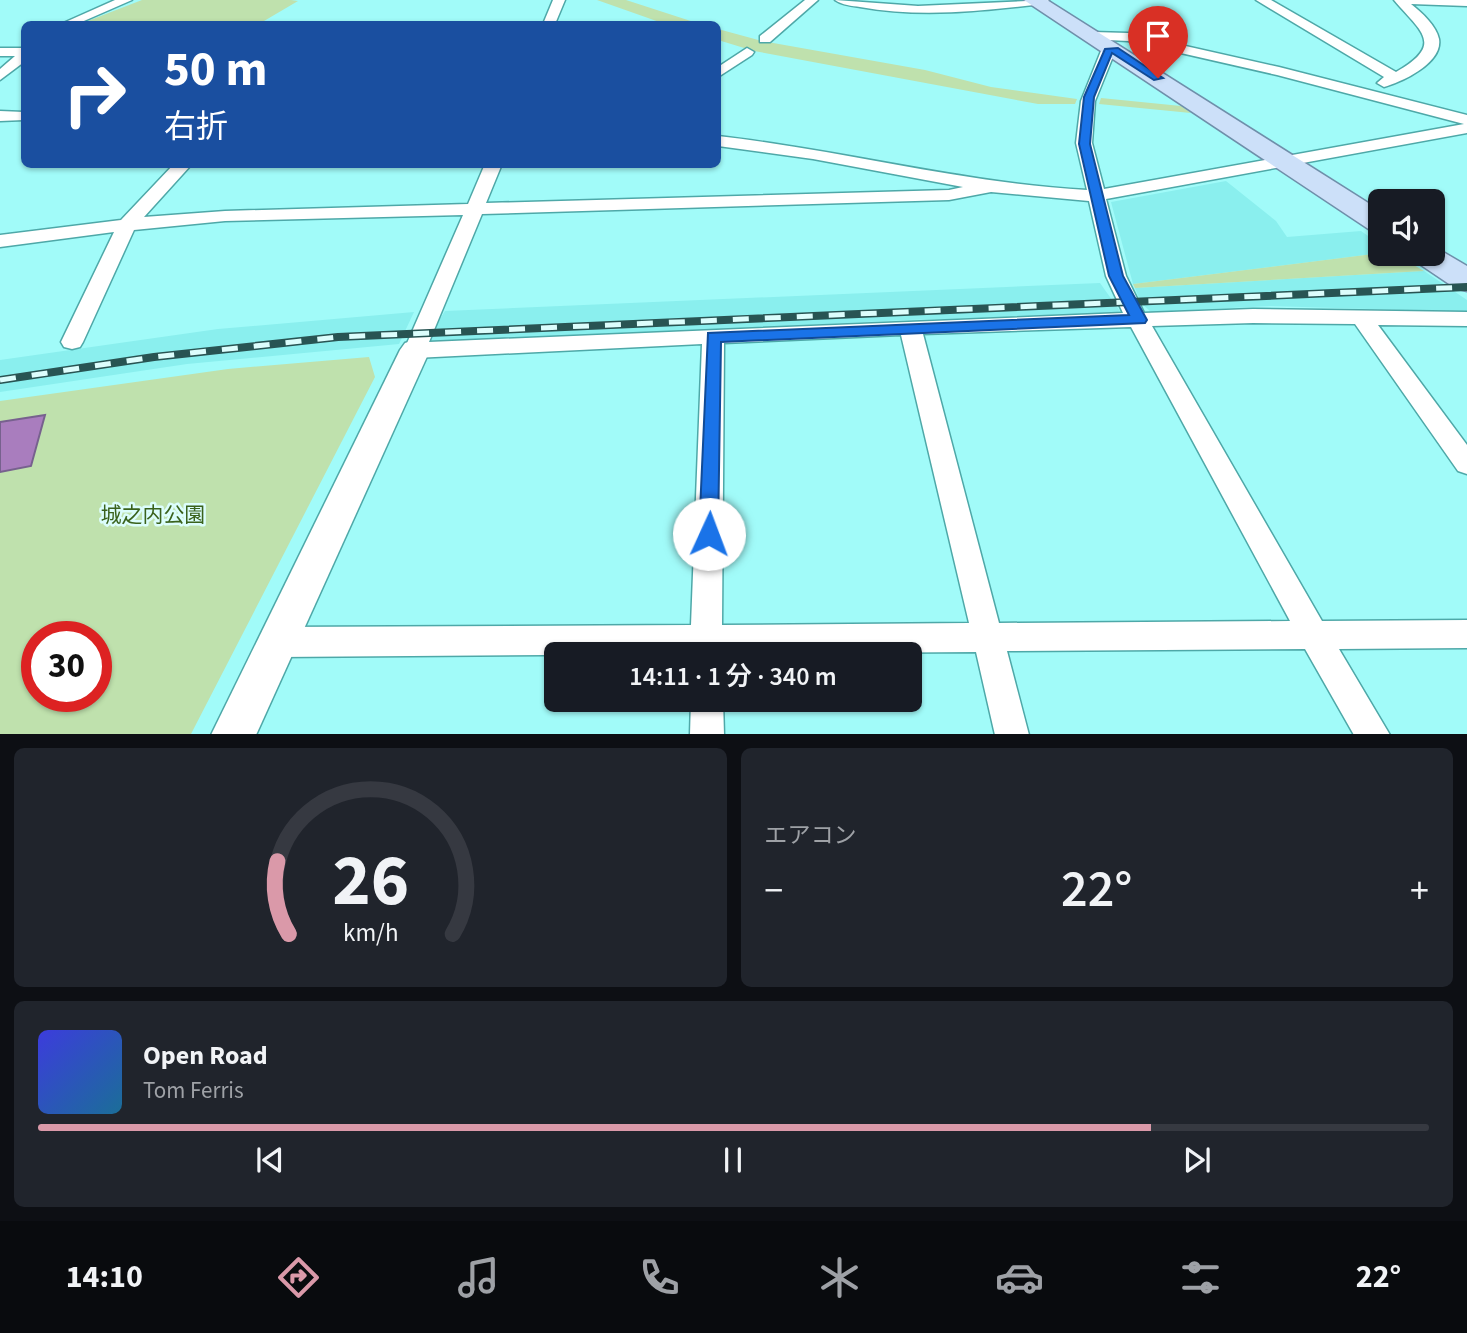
<!DOCTYPE html>
<html lang="ja">
<meta charset="utf-8">
<style>
:root{--surface:#171b24;--page:#20242c;--text:#f1f3f6;--muted:#9ea1a6;--line:#363941;--accent:#da99a9}
body{margin:0;font-family:"Source Sans 3","Noto Sans JP",sans-serif;background:var(--page);color:var(--text);height:100vh;display:flex;flex-direction:column;font-size:26px;white-space:nowrap}
*{box-sizing:border-box;margin:0}
p{font-size:23px;color:var(--muted)}
.icon{flex:none;width:38px;height:38px;fill:none;stroke:currentColor;stroke-width:2;stroke-linecap:round;stroke-linejoin:round}
.map{position:relative;height:734px;overflow:hidden}
.drawer{display:flex;flex-direction:column;gap:14px;padding:14px;background:#0d0f14;flex:1}
.drawer>*{flex:none}
.banner{position:absolute;left:21px;top:21px;width:700px;height:147px;border-radius:10px;box-shadow:0 2px 5px #0004;background:#1a4fa0;color:#fff;overflow:hidden}
.controls{position:absolute;left:1368px;top:189px;display:grid;gap:14px}
.controls a{display:grid;place-items:center;width:77px;height:77px;border-radius:10px;background:var(--surface);box-shadow:0 2px 5px #0004;font-size:35px}
.speed{position:absolute;left:21px;top:621px;display:flex;gap:14px;font-size:35px;font-weight:700;text-align:center}
.speed>*{display:grid;place-content:center;width:91px;height:91px;border-radius:50%;background:var(--surface);box-shadow:0 2px 5px #0004;line-height:1}
.speed .limit{border:10px solid #d22;background:#fff;color:#111}
.pin{position:absolute;display:grid;place-items:center;width:60px;height:60px;color:#fff;margin:-72px -30px;border-radius:50% 50% 50% 0;rotate:-45deg;box-shadow:0 0 7px #0007}
.pin .icon{rotate:45deg}
.me{position:absolute;width:77px;margin:-38px;rotate:2deg;stroke-linejoin:round;filter:drop-shadow(0 0 5px #0008)}
.turn{display:flex;align-items:center;gap:24px;height:147px;padding:0 28px;font-size:32px}
.turn .icon{width:91px;height:91px;stroke-width:2.5}
.turn b{display:block;font-size:49px;line-height:60px}
.big{font-size:52px;font-weight:600;line-height:1.1}
.drawer .tile{flex:1;display:flex;flex-direction:column;justify-content:center;gap:10px;min-width:0;padding:0 24px;border-radius:10px;background:var(--page)}
.drawer .dial{align-items:center;gap:0}
.dial svg{height:182px;overflow:visible;fill:none;stroke:var(--line);stroke-width:7;stroke-linecap:round;text-anchor:middle}
.dial text{fill:var(--text);stroke:none}
.song{display:flex;align-items:center;gap:21px}
.cover{width:84px;height:84px;border-radius:10px;background:linear-gradient(135deg,hsl(240 70% 55%),hsl(200 70% 35%))}
.played{height:7px;border-radius:4px;background:linear-gradient(90deg,var(--accent) 80%,var(--line) 80%)}
.keys{display:flex;justify-content:space-around;direction:ltr}
.heat{display:flex;justify-content:space-between;align-items:center;font-size:38px;direction:ltr}
.drawer .tiles{flex:1;display:grid;gap:14px;grid-template-columns:1fr 1fr}
.tile:last-child{grid-column:span 2}
.trip{position:absolute;left:544px;top:642px;width:378px;height:70px;border-radius:10px;background:var(--surface);box-shadow:0 2px 5px #0004;font-weight:600;line-height:70px;text-align:center}
.tabs{display:flex;height:112px;justify-content:space-around;align-items:center;background:#090b0e;color:var(--muted)}
.tabs .icon{width:49px;height:49px}
.tabs .current{color:var(--accent)}
.tabs b{font-size:32px;color:var(--text)}
.map>svg:first-child{display:block}
.built{fill:#8aefee}
.green{fill:#bfe1ad;fill-rule:evenodd}
.water{fill:#a97dbe;stroke:#77618e;stroke-width:2}
.lines{fill:none;stroke-linecap:round;stroke-linejoin:round}
.minor-casing{stroke:#4ea8a8;stroke-width:3}
.tertiary-casing{stroke:#4ea8a8;stroke-width:3}
.primary-casing{stroke:#6f8faa;stroke-width:3}
.minor{fill:#fff;fill-rule:evenodd}
.tertiary{fill:#fff;fill-rule:evenodd}
.primary{fill:#cce0f9;fill-rule:evenodd}
.rail-casing{stroke:#285453;stroke-width:8}
.rail{stroke:#dcfdfc;stroke-width:5;stroke-dasharray:16;stroke-linecap:butt}
.route{fill:#1a73e8;stroke:#114b97;stroke-width:2}
.labels{text-anchor:middle;stroke-width:5;stroke-linejoin:round;paint-order:stroke}
.park-label{font-size:21px;fill:#3a621c;stroke:#dcfdfc}
</style>
<div class="map">
<svg width="1467" height="735" viewBox="0 0 1467 735">
<rect width="100%" height="100%" fill="#a1fbf9"/>
<path class="built" d="M1226,181L1276,221L1287,237L1361,231L1381,245V253L1133,284L1111,202Z
M1424,271L1467,300V312L1270,306L1151,312L1141,303L1135,288Z
M1100,283L1122,314L905,320L429,344L426,341L445,311Z
M414,312L399,344L187,364L0,392V360L218,329Z"/>
<path class="green" d="M142,0H291L298,1L264,21L299,24H80Z
M597,0H626L700,24H665Z
M718,29L762,41L925,70L991,87L1077,99L1075,104H1038L754,51L718,40Z
M1101,98L1181,106L1191,113L1099,104Z
M1381,253L1395,254L1424,271L1135,288L1133,284Z
M369,357L375,377L191,734L0,735V401L228,369ZM37,637H96V696H37Z"/>
<path class="water" d="M45,415L31,466L0,472V422Z"/>
<g class="lines">
<g class="minor-casing">
<path id="minor" d="M115,0H132L77,24H61Z
M553,0H565L555,24H543Z
M805,0H818L770,42H760V36Z
M835,0L918,6L1049,0L1043,4C982,11 921,18 860,7C852,6 842,5 835,0Z
M1256,0H1271L1396,72C1445,44 1421,32 1394,0H1467V6L1411,4C1422,13 1436,25 1439,39C1443,63 1402,82 1384,87L1377,83L1384,77Z
M1093,32L1128,33L1279,67L1467,115V133L1106,199L1126,276L1144,313L1253,309L1467,312V326L1378,325L1467,445V474L1458,471L1355,324L1253,323L1152,326L1322,621L1467,620V648L1339,649L1390,735H1354L1305,649L1007,651L1029,735H995L976,652L278,657L267,652L263,642L267,632L278,627L691,625L702,344L415,358L407,355L404,350L463,215L225,221L134,230L83,342L80,347L72,349L64,347L61,342L114,232L0,247V235L121,220L174,164H192L144,217L225,211L468,204L485,164H502L486,203L949,190L963,187L813,159L718,146V136C842,150 962,183 1087,190L1076,143L1081,101L1101,51L1114,46L1121,50L1114,54L1095,101L1092,143L1104,189L1464,124L1277,75L1128,41L1088,39L1086,36ZM991,192L1089,201L1106,276L1123,313L429,342L482,214L949,200ZM1131,327L1290,621L999,623L923,334ZM901,335L969,623L722,625L724,343Z
M0,48H24V62L0,80V69L15,56H0Z
M747,48L754,52L752,55L718,77V67Z
M0,111L24,112V120L0,121Z
M691,700H723L724,735H690Z"/>
</g>
<g class="tertiary-casing">
<path id="tertiary" d="M415,340L425,343L430,350L256,735H211L400,350L405,343Z"/>
</g>
<g class="primary-casing">
<path id="primary" d="M1024,0H1047L1381,211V233L1370,230Z
M1433,246L1467,266V291L1455,288L1415,261L1410,254H1433Z"/>
</g>
<use href="#minor" class="minor"/>
<use href="#tertiary" class="tertiary"/>
<use href="#primary" class="primary"/>
<g class="rail-casing">
<path id="rail" d="M0,380L154,357L338,337L1467,287"/>
</g>
<use href="#rail" class="rail"/>
</g>
<path class="route" d="M1118,48L1163,78L1154,80L1112,53L1094,97L1090,144L1123,276L1147,320L1145,323L721,342L718,534L716,540L709,542L702,540L699,534L708,333L1129,315L1109,276L1079,144L1084,97L1105,49Z"/>
<g class="labels">
<g class="park-label">
<text x="153" y="522">城之内公園</text>
</g>
</g>
</svg>
<div class="controls">
<a><svg class="icon" aria-label="sound" viewBox="0 0 24 24"><path d="M4 9h4l5-4v14l-5-4H4zM17 9q2 3 0 6"/></svg></a>
</div>
<div class="speed"><div class="limit">30</div></div>
<div class="pin" style="left:1158px;top:78px;background:#d93025"><svg class="icon" aria-label="arrive" viewBox="0 0 24 24"><path d="M6 21V4h12l-3 4 3 4H6"/></svg></div>
<svg class="me" style="left:709px;top:534px" viewBox="-20 -20 40 40"><circle r="19" fill="#fff"/><path d="M0-13L10 11 0 6-10 11z" fill="#1a73e8"/></svg>
<div class="trip">14:11 · 1 分 · 340 m</div>
<div class="banner">
<div class="turn"><svg class="icon" aria-label="right" viewBox="0 0 24 24"><path d="M7 20v-9h11M14 6l5 5-5 5"/></svg><div><b>50 m</b>右折</div></div>
</div>
</div>
<section class="drawer">
<div class="tiles">
<div class="tile dial"><svg viewBox="0 0 100 80">
<path d="M14 69A42 42 0 1 1 86 69"/>
<path d="M14 69A42 42 0 0 1 9 37" stroke="#da99a9"/>
<text x="50" y="56" font-size="32" font-weight="700">26</text>
<text x="50" y="72" font-size="11">km/h</text>
</svg></div>
<div class="tile"><p>エアコン</p>
<div class="heat"><a>−</a><b class="big">22°</b><a>+</a></div>
</div>
<div class="tile">
<div class="song"><i class="cover"></i><div><b>Open Road</b><p>Tom Ferris</p></div></div>
<div class="played"></div>
<div class="keys"><svg class="icon" aria-label="previous" viewBox="0 0 24 24"><path d="M18 5L8 12l10 7zM5 5v14"/></svg><svg class="icon" aria-label="pause" viewBox="0 0 24 24"><path d="M8 5v14M16 5v14"/></svg><svg class="icon" aria-label="next" viewBox="0 0 24 24"><path d="M6 5l10 7-10 7zM19 5v14"/></svg></div>
</div>
</div>
</section>
<nav class="tabs">
<b>14:10</b>
<svg class="icon current" aria-label="directions" viewBox="0 0 24 24"><path d="M12 3l9 9-9 9-9-9zM9 14v-3h6M13 9l2 2-2 2"/></svg>
<svg class="icon" aria-label="music" viewBox="0 0 24 24"><path d="M9 18V5l10-2v13"/><circle cx="6" cy="18" r="3"/><circle cx="16" cy="16" r="3"/></svg>
<svg class="icon" aria-label="phone" viewBox="0 0 24 24"><path d="M5 4h4l2 5-3 2q2 4 5 5l2-3 5 2v4C11 20 4 13 5 4z"/></svg>
<svg class="icon" aria-label="climate" viewBox="0 0 24 24"><path d="M12 3v18M4 7l16 10M4 17L20 7"/></svg>
<svg class="icon" aria-label="car" viewBox="0 0 24 24"><path d="M5 17H2v-5l4-1 3-4h7l3 4 3 1v5h-3M9 17h6M6 11h13"/><circle cx="7" cy="17" r="2"/><circle cx="17" cy="17" r="2"/></svg>
<svg class="icon" aria-label="filters" viewBox="0 0 24 24"><path d="M4 7h16M4 17h16"/><circle cx="9" cy="7" r="2"/><circle cx="15" cy="17" r="2"/></svg>
<b>22°</b>
</nav>
